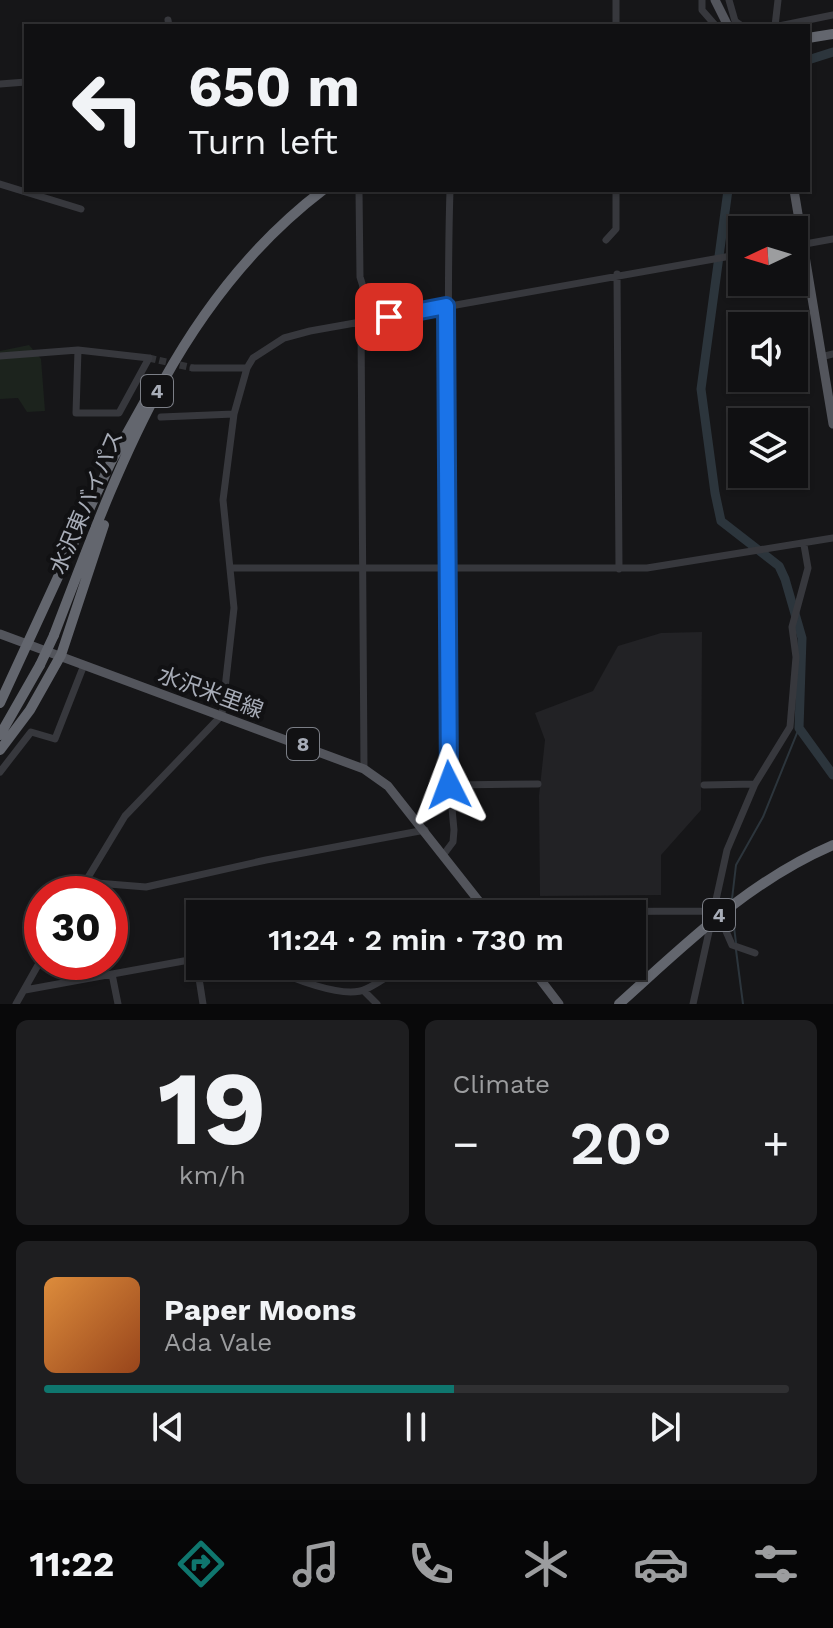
<!DOCTYPE html>
<meta charset="utf-8">
<style>
:root{--surface:#101012;--page:#1e1e20;--text:#f1f3f6;--muted:#9c9d9f;--line:#303032;--accent:#0f766e}
body{margin:0;font-family:"Work Sans","Noto Sans JP",sans-serif;background:var(--page);color:var(--text);height:100vh;display:flex;flex-direction:column;font-size:30px;white-space:nowrap}
*{box-sizing:border-box;margin:0}
p{font-size:26px;color:var(--muted)}
.icon{flex:none;width:44px;height:44px;fill:none;stroke:currentColor;stroke-width:2;stroke-linecap:round;stroke-linejoin:round}
.map{position:relative;height:1004px;overflow:hidden}
.details{display:flex;flex-direction:column;gap:16px;padding:16px;background:#09090a;flex:1}
.details>*{flex:none}
.banner{position:absolute;left:24px;top:24px;width:786px;height:168px;border-radius:0px;box-shadow:0 2px 6px #0004,0 0 0 2px var(--line);background:#101012;color:var(--text);overflow:hidden}
.needle{width:52px;rotate:266deg}
.tools{position:absolute;left:728px;top:216px;display:grid;gap:16px}
.tools a{display:grid;place-items:center;width:80px;height:80px;border-radius:0px;background:var(--surface);box-shadow:0 2px 6px #0004,0 0 0 2px var(--line);font-size:40px}
.speed{position:absolute;left:24px;top:876px;display:flex;gap:16px;font-size:40px;font-weight:700;text-align:center}
.speed>*{display:grid;place-content:center;width:104px;height:104px;border-radius:50%;background:var(--surface);box-shadow:0 2px 6px #0004,0 0 0 2px var(--line);line-height:1}
.speed .limit{border:12px solid #d22;background:#fff;color:#111}
.pin{position:absolute;display:grid;place-items:center;width:68px;height:68px;color:#fff;margin:-34px;border-radius:16px;box-shadow:0 4px 12px #0006}
.me{position:absolute;width:88px;margin:-44px;rotate:357deg;stroke-linejoin:round;filter:drop-shadow(0 0 6px #0008)}
.turn{display:flex;align-items:center;gap:28px;height:168px;padding:0 32px;font-size:36px}
.turn .icon{width:104px;height:104px;stroke-width:2.5}
.turn b{display:block;font-size:56px;line-height:68px}
.big{font-size:60px;font-weight:600;line-height:1.1}
.details .widget{flex:1;display:flex;flex-direction:column;justify-content:center;gap:12px;min-width:0;padding:0 28px;border-radius:12px;background:var(--page)}
.details .dial{align-items:center;gap:0}
.dial b{font-size:104px;line-height:1}
.song{display:flex;align-items:center;gap:24px}
.cover{width:96px;height:96px;border-radius:12px;background:linear-gradient(135deg,hsl(30 70% 55%),hsl(20 70% 35%))}
.played{height:8px;border-radius:4px;background:linear-gradient(90deg,var(--accent) 55%,var(--line) 55%)}
.keys{display:flex;justify-content:space-around;direction:ltr}
.heat{display:flex;justify-content:space-between;align-items:center;font-size:44px;direction:ltr}
.details .tiles{flex:1;display:grid;gap:16px;grid-template-columns:1fr 1fr}
.widget:last-child{grid-column:span 2}
.trip{position:absolute;left:186px;top:900px;width:460px;height:80px;border-radius:0px;background:var(--surface);box-shadow:0 2px 6px #0004,0 0 0 2px var(--line);font-weight:600;line-height:80px;text-align:center}
.tab-bar{display:flex;height:128px;justify-content:space-around;align-items:center;background:#060607;color:var(--muted)}
.tab-bar .icon{width:56px;height:56px}
.tab-bar .on{color:var(--accent)}
.tab-bar b{font-size:36px;color:var(--text)}
.map>svg:first-child{display:block}
.built{fill:#222225}
.green{fill:#1c231d}
.lines{fill:none;stroke-linecap:round;stroke-linejoin:round}
.stream{stroke:#2c353c;stroke-width:2}
.river{stroke:#2c353c;stroke-width:9}
.minor-tunnel{stroke:#333438;stroke-width:7;stroke-dasharray:7 3.5;stroke-linecap:butt}
.minor{stroke:#37383d;stroke-width:7}
.major{stroke:#53555c;stroke-width:9}
.highway{stroke:#63666e;stroke-width:10}
.highway-bridge{stroke:#63666e;stroke-width:10}
.route-casing{stroke:#114b97;stroke-width:20}
.route{stroke:#1a73e8;stroke-width:14}
.labels{text-anchor:middle;stroke-width:8;stroke-linejoin:round;paint-order:stroke}
.shield{fill:#111113;stroke:#7b7e86;stroke-width:2}
.shield-label{font-size:20px;font-weight:bold;fill:#a8adb8}
.street-label{font-size:22px;fill:#a8adb8;stroke:#111113}
</style>
<div class="map">
<svg width="833" height="1004" viewBox="0 0 833 1004">
<rect width="100%" height="100%" fill="#161618"/>
<path class="built" d="M702,632L701,810L661,855V895L540,896L539,796L545,740L535,713L593,691L618,646L661,633Z"/>
<path class="green" d="M29,345L41,359L45,411L27,412L18,398L0,399V351Z"/>
<g class="lines">
<path class="stream" d="M732,899L736,865L763,817L799,728
M732,910L736,943
M736,950L743,1004"/>
<path class="river" d="M808,60L833,52
M728,190L701,389L715,493L721,521L779,566L785,579L802,638L799,728L833,775"/>
<path class="minor-tunnel" d="M149,358L193,368"/>
<path class="minor" d="M702,0V10L716,26
M729,0L735,21L742,26
M168,20L169,26
M616,26V0
M775,26L778,0
M779,26L833,15
M0,84L26,82
M0,184L81,209
M359,190L360,277C365,291 367,308 361,322L364,769
M606,240L616,229V190
M794,246L833,239
M617,274L619,569
M0,356L78,350L149,358L119,413H76L78,350
M821,357L833,354
M193,368H247
M161,417L234,414
M232,568H647L833,538
M0,772L31,732L55,739L84,665
M449,785L538,784
M704,785L755,784
M444,854L453,842L454,830C445,743 450,656 450,568C450,442 446,316 450,190
M84,882L146,887L266,860L425,830
M78,894L125,816L222,715L234,608L223,500L234,414L247,368L253,358L284,338L310,331L742,254
M488,912L713,911
M719,915L732,945L755,953
M196,959L203,1004
M268,966C288,977 344,1000 366,989C383,981 393,970 412,966
M112,974L118,1004
M25,990L200,958
M364,991L377,1004
M16,1004L42,958
M693,1004L727,850L755,784L790,727L796,657L792,627L808,568L804,545"/>
<path class="major" d="M715,0L728,26
M794,190L833,424
M0,634L364,769L388,786L489,914
M530,966L559,1004"/>
<path class="highway" d="M808,38L833,34
M54,635C118,468 176,302 323,190
M0,703L111,462L145,401
M0,735L40,665
M0,750L30,710L61,655L104,525
M619,1004C687,943 749,881 833,845"/>
<path class="highway-bridge" d="M40,665L54,635"/>
</g>
<g class="lines">
<g class="route-casing">
<path id="route" d="M389,317L446,306L449,785"/>
</g>
<use href="#route" class="route"/>
</g>
<g class="labels">
<g class="shield">
<rect x="141" y="375" width="32" height="32" rx="6"/>
<rect x="287" y="728" width="32" height="32" rx="6"/>
<rect x="703" y="899" width="32" height="32" rx="6"/>
</g>
<g class="shield-label">
<text x="157" y="398">4</text>
<text x="303" y="751">8</text>
<text x="719" y="922">4</text>
</g>
<g class="street-label">
<text transform="translate(86 502) rotate(-67)" y="8">水沢東バイパス</text>
<text transform="translate(211 692) rotate(20)" y="8">水沢米里線</text>
</g>
</g>
</svg>
<div class="tools">
<a><svg class="needle" viewBox="-14 -14 28 28"><path d="M0-13l5 13h-10z" fill="#e53935"/><path d="M0 13l5-13h-10z" fill="#9c9d9f"/></svg></a>
<a><svg class="icon" aria-label="sound" viewBox="0 0 24 24"><path d="M4 9h4l5-4v14l-5-4H4zM17 9q2 3 0 6"/></svg></a>
<a><svg class="icon" aria-label="layers" viewBox="0 0 24 24"><path d="M12 4l9 5-9 5-9-5zM3 14l9 5 9-5"/></svg></a>
</div>
<div class="speed"><div class="limit">30</div></div>
<div class="pin" style="left:389px;top:317px;background:#d93025"><svg class="icon" aria-label="arrive" viewBox="0 0 24 24"><path d="M6 21V4h12l-3 4 3 4H6"/></svg></div>
<svg class="me" style="left:449px;top:785px" viewBox="-20 -20 40 40"><path d="M0-17L14 15 0 8-14 15z" fill="#1a73e8" stroke="#fff" stroke-width="4"/></svg>
<div class="trip">11:24 · 2 min · 730 m</div>
<div class="banner">
<div class="turn"><svg class="icon" aria-label="left" viewBox="0 0 24 24"><path d="M17 20v-9H6M10 6l-5 5 5 5"/></svg><div><b>650 m</b>Turn left</div></div>
</div>
</div>
<section class="details">
<div class="tiles">
<div class="widget dial"><b>19</b><p>km/h</p></div>
<div class="widget"><p>Climate</p>
<div class="heat"><a>−</a><b class="big">20°</b><a>+</a></div>
</div>
<div class="widget">
<div class="song"><i class="cover"></i><div><b>Paper Moons</b><p>Ada Vale</p></div></div>
<div class="played"></div>
<div class="keys"><svg class="icon" aria-label="previous" viewBox="0 0 24 24"><path d="M18 5L8 12l10 7zM5 5v14"/></svg><svg class="icon" aria-label="pause" viewBox="0 0 24 24"><path d="M8 5v14M16 5v14"/></svg><svg class="icon" aria-label="next" viewBox="0 0 24 24"><path d="M6 5l10 7-10 7zM19 5v14"/></svg></div>
</div>
</div>
</section>
<nav class="tab-bar">
<b>11:22</b>
<svg class="icon on" aria-label="directions" viewBox="0 0 24 24"><path d="M12 3l9 9-9 9-9-9zM9 14v-3h6M13 9l2 2-2 2"/></svg>
<svg class="icon" aria-label="music" viewBox="0 0 24 24"><path d="M9 18V5l10-2v13"/><circle cx="6" cy="18" r="3"/><circle cx="16" cy="16" r="3"/></svg>
<svg class="icon" aria-label="phone" viewBox="0 0 24 24"><path d="M5 4h4l2 5-3 2q2 4 5 5l2-3 5 2v4C11 20 4 13 5 4z"/></svg>
<svg class="icon" aria-label="climate" viewBox="0 0 24 24"><path d="M12 3v18M4 7l16 10M4 17L20 7"/></svg>
<svg class="icon" aria-label="car" viewBox="0 0 24 24"><path d="M5 17H2v-5l4-1 3-4h7l3 4 3 1v5h-3M9 17h6M6 11h13"/><circle cx="7" cy="17" r="2"/><circle cx="17" cy="17" r="2"/></svg>
<svg class="icon" aria-label="filters" viewBox="0 0 24 24"><path d="M4 7h16M4 17h16"/><circle cx="9" cy="7" r="2"/><circle cx="15" cy="17" r="2"/></svg>
</nav>
